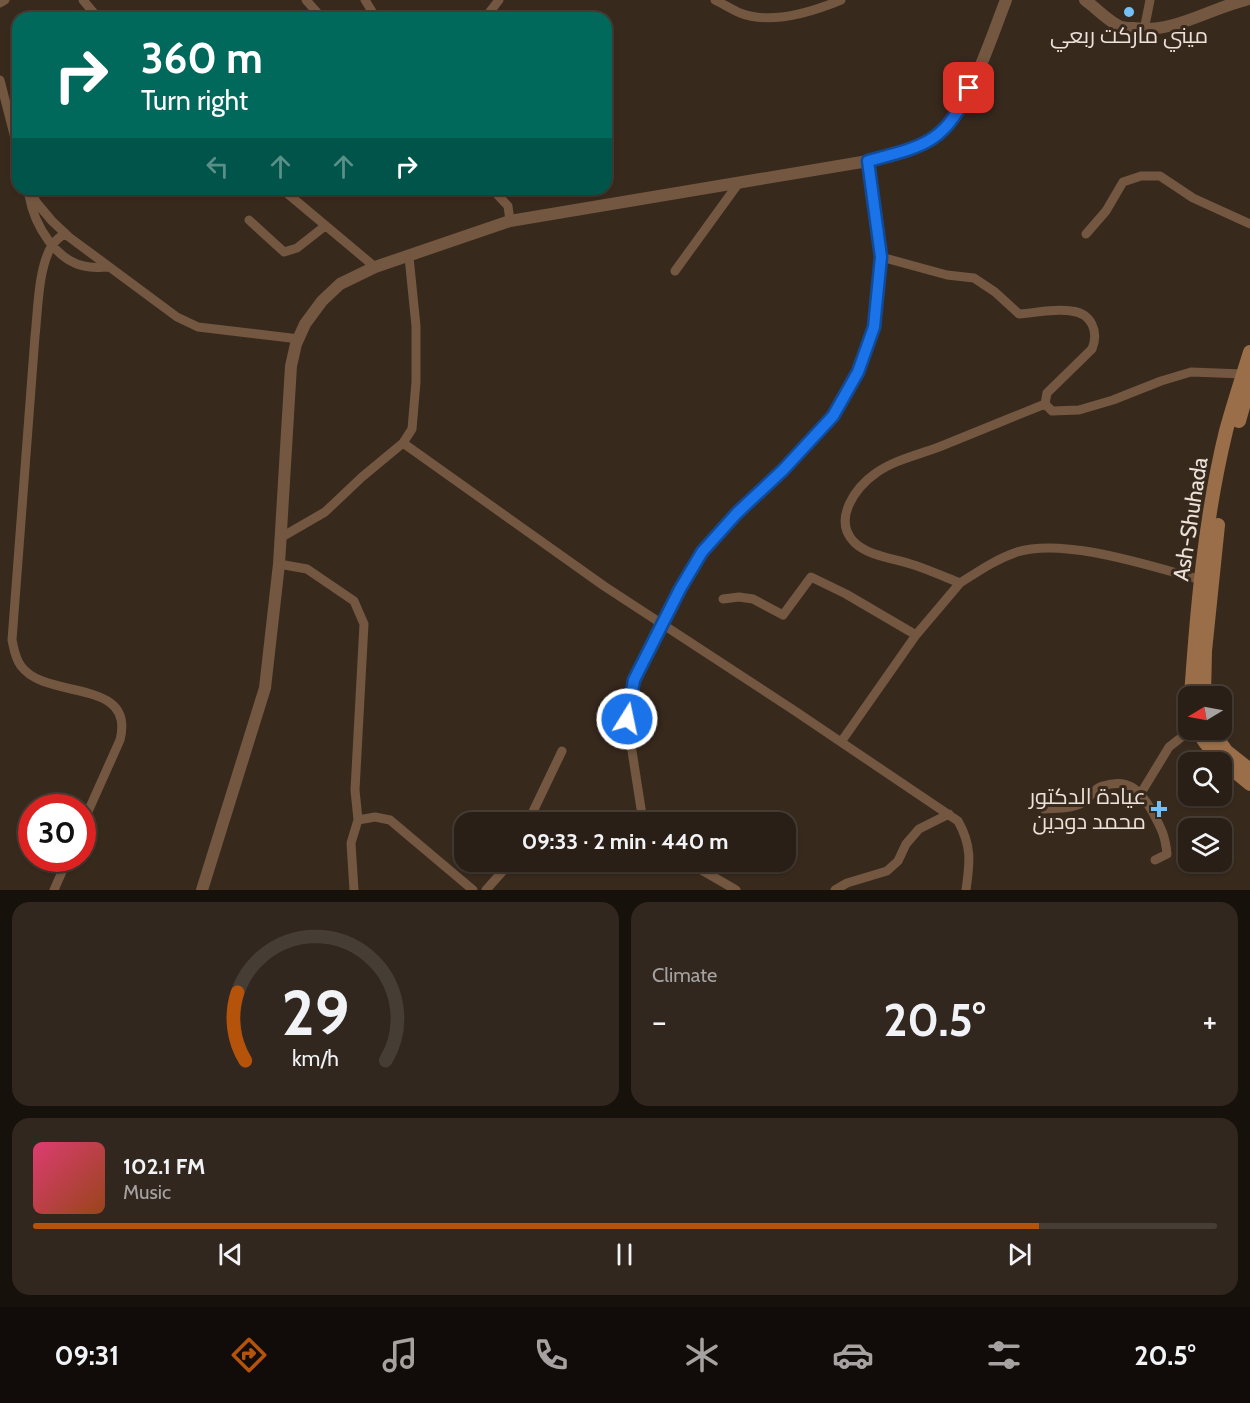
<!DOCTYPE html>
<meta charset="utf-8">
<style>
:root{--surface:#2a1f16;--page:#32271f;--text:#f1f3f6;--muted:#a5a2a1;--line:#463d35;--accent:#b45309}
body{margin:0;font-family:Cabin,Cairo,sans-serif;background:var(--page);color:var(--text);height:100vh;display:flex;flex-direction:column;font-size:22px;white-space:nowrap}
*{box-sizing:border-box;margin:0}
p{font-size:20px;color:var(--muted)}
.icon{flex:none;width:33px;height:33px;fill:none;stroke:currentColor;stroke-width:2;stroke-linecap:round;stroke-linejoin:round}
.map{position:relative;height:890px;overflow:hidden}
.details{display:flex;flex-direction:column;gap:12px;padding:12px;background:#17110c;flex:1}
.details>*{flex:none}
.banner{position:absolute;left:12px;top:12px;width:600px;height:183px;border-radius:18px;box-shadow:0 2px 4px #0004,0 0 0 2px var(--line);background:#00695c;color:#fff;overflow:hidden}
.needle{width:39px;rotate:260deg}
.controls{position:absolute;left:1178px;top:686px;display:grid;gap:12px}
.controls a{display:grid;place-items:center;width:54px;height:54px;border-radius:12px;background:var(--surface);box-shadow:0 2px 4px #0004,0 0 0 2px var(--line);font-size:30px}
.speed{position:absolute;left:18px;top:794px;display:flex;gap:12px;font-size:30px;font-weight:700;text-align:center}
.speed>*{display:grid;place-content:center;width:78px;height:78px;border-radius:50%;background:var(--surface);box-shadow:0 2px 4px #0004,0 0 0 2px var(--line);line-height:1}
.speed .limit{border:9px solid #d22;background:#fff;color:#111}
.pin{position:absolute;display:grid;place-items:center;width:51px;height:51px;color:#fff;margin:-26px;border-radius:12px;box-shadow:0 3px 9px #0006}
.me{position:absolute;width:66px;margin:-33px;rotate:10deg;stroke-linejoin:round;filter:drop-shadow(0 0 4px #0008)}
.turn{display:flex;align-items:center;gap:21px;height:126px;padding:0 30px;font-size:27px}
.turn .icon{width:78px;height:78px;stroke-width:2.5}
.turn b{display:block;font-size:42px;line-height:51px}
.lanes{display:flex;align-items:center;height:57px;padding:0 30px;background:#0003;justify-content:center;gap:30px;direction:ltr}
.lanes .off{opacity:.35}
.big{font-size:45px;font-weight:800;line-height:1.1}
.details .tile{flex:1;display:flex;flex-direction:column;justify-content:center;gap:9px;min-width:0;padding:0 21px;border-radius:18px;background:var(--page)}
.details .dial{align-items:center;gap:0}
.dial svg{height:156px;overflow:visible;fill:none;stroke:var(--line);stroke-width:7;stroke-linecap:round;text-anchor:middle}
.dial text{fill:var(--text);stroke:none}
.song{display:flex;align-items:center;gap:18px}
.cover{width:72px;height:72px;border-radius:9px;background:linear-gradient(135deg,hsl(340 70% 55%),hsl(20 70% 35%))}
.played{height:6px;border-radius:3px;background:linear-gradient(90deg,var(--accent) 85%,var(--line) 85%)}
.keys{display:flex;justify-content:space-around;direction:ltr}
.heat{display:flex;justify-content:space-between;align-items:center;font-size:33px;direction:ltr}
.details .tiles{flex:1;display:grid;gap:12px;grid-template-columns:1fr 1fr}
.tile:last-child{grid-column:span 2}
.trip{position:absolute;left:454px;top:812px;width:342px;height:60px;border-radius:18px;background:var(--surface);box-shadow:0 2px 4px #0004,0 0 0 2px var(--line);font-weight:800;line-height:60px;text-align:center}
.dock{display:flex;height:96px;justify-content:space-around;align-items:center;background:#110c09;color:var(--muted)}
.dock .icon{width:42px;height:42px}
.dock .current{color:var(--accent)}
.dock b{font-size:27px;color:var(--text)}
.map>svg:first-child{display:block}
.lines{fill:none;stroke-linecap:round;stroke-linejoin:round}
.minor{stroke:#735740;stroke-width:9}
.tertiary{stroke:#735740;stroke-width:12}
.secondary{stroke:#996e48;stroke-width:14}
.route-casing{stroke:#114b97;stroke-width:15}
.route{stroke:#1a73e8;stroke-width:10}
.poi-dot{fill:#75c0f6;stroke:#38291d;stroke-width:2}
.labels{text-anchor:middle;stroke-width:6;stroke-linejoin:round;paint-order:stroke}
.poi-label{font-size:22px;fill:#ece2da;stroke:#38291d}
.street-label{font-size:22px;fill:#ece2da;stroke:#38291d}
</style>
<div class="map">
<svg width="1250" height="890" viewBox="0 0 1250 890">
<rect width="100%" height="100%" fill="#38291d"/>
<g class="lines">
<path class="minor" d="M83,0L98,18
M306,0L322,18
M365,0L376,18
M715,0C723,4 731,9 740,13C771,25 812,12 841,0
M0,3L5,0
M485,18L499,0
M1144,30L1150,0
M0,80L18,150
M30,189L36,202L52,221L69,237L177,317L198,327L299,339
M282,189L375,267
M492,189L508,206L510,221
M29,195C34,224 56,264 90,267C96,268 103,267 109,267
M249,220L284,252L297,248L325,226
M65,233C60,237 54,241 51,247C38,270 38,310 35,336L12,640C14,649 15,658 21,666C46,701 136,677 120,740L82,825
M1086,234L1106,211L1123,182L1141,176H1160L1193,198L1250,224
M881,257L947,275L974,278L995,292L1019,314C1036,313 1055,308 1071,311C1092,313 1099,332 1092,349L1047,393L1045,404L1052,411L1079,410L1113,400L1161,381L1191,372L1243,374
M675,271L738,184
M1045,404C1010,418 974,433 939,447C918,455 894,460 876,473C856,487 832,519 854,542C869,557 895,558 914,565C929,570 945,577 960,583C979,571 996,559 1017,552C1065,537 1153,567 1202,580
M403,443L604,586L795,711L958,821C972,846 970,862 966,890
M280,538L325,512L362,477L403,443L412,429L416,382V326L409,257
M279,564L307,569L354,601L364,624L355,790L358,820
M723,599L739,597L753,599L783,615L811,577L846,594L916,635L960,583
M841,742L916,635
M1141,793L1169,747L1192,729
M1044,809C1056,808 1075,809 1085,801C1091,796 1094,788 1103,786C1129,778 1140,790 1152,811C1161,828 1165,834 1167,854L1155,860
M528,822L562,751
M645,822L642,815L627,719L634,680L680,589L702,552L737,513L783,470L833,416L858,372L874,327L881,257L868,161
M686,861L736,890
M54,890L68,858
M354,890L351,843L358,820L375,817L390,820L473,890
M486,890L502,872L508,861
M835,890L847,883L887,871L898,861L906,844L919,829L949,814"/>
<path class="tertiary" d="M1085,0C1096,8 1107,20 1119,26C1123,28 1128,28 1133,28C1173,34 1208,9 1246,0
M202,890L265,688L279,564L291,366L296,344L305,324L322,301L340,284L375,267L510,221L868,161C888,156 911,152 930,141C966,120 990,40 1006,0"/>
<path class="secondary" d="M1239,421L1250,382
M1191,696C1197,608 1205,517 1226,431C1233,405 1242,378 1250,352
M1204,696L1205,651L1218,525
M1197,729C1208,752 1231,768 1250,784
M1211,729L1226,751L1250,770"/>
</g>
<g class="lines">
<g class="route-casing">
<path id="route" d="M627,719L634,680L680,589L702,552L737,513L783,470L833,416L858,372L874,327L881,257L868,161C921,147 947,143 969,88"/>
</g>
<use href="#route" class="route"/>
</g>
<g class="poi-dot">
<circle cx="1129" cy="12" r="6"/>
<path d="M1156 800h6v6h6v6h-6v6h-6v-6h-6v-6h6z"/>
</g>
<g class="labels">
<g class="poi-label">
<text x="1129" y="43">ميني ماركت ربعي</text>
<text x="1146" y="804" text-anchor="end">عيادة الدكتور<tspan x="1146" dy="25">محمد دودين</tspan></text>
</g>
<g class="street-label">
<text transform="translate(1190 519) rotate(-81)" y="8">Ash-Shuhada</text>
</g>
</g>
</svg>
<div class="controls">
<a><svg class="needle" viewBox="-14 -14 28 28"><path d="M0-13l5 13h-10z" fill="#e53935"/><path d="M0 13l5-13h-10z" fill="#a5a2a1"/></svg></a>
<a><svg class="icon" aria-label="search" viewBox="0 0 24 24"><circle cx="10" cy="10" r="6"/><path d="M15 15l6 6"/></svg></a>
<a><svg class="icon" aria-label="layers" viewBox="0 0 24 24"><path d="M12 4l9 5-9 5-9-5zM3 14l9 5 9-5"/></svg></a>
</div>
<div class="speed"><div class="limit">30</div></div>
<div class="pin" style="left:969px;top:88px;background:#d93025"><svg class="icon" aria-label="arrive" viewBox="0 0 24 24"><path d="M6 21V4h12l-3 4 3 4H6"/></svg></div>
<svg class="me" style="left:627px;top:719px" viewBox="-20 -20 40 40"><circle r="17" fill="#1a73e8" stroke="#fff" stroke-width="3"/><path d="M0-11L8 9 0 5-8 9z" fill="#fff"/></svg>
<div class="trip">09:33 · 2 min · 440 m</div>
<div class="banner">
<div class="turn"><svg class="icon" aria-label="right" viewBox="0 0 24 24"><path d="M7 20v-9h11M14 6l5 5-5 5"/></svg><div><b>360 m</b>Turn right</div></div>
<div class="lanes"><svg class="icon off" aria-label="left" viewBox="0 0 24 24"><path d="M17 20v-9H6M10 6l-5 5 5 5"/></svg><svg class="icon off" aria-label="ahead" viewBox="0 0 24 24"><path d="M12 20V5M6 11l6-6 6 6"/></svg><svg class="icon off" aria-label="ahead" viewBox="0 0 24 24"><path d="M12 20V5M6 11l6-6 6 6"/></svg><svg class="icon" aria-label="right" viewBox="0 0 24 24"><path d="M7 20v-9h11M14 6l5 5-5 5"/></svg></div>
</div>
</div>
<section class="details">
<div class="tiles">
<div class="tile dial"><svg viewBox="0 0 100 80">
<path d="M14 69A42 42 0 1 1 86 69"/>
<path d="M14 69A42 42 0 0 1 10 34" stroke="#b45309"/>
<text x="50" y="56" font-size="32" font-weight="700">29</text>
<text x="50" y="72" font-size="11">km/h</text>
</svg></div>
<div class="tile"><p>Climate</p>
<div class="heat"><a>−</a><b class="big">20.5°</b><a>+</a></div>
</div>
<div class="tile">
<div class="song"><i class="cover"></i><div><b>102.1 FM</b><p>Music</p></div></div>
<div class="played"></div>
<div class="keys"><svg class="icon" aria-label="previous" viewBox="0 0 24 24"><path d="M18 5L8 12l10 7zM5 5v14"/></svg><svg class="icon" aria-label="pause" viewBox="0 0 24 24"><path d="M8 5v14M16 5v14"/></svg><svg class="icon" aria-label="next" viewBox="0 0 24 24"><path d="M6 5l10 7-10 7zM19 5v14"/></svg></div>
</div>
</div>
</section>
<nav class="dock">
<b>09:31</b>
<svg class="icon current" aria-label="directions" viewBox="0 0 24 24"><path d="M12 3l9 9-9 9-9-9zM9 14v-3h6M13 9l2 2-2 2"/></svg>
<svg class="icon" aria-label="music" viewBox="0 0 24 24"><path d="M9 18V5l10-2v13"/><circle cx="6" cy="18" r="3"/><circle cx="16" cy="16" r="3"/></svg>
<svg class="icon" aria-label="phone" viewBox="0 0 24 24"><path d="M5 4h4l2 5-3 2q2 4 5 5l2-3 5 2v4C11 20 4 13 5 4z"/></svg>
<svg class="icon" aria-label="climate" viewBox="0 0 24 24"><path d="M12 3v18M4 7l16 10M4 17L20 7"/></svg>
<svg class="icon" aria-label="car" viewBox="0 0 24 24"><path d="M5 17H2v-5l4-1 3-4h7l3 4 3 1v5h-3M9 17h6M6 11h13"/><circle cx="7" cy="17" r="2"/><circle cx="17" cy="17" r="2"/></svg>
<svg class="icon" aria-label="filters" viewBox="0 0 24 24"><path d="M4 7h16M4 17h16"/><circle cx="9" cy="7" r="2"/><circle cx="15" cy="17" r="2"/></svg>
<b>20.5°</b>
</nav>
